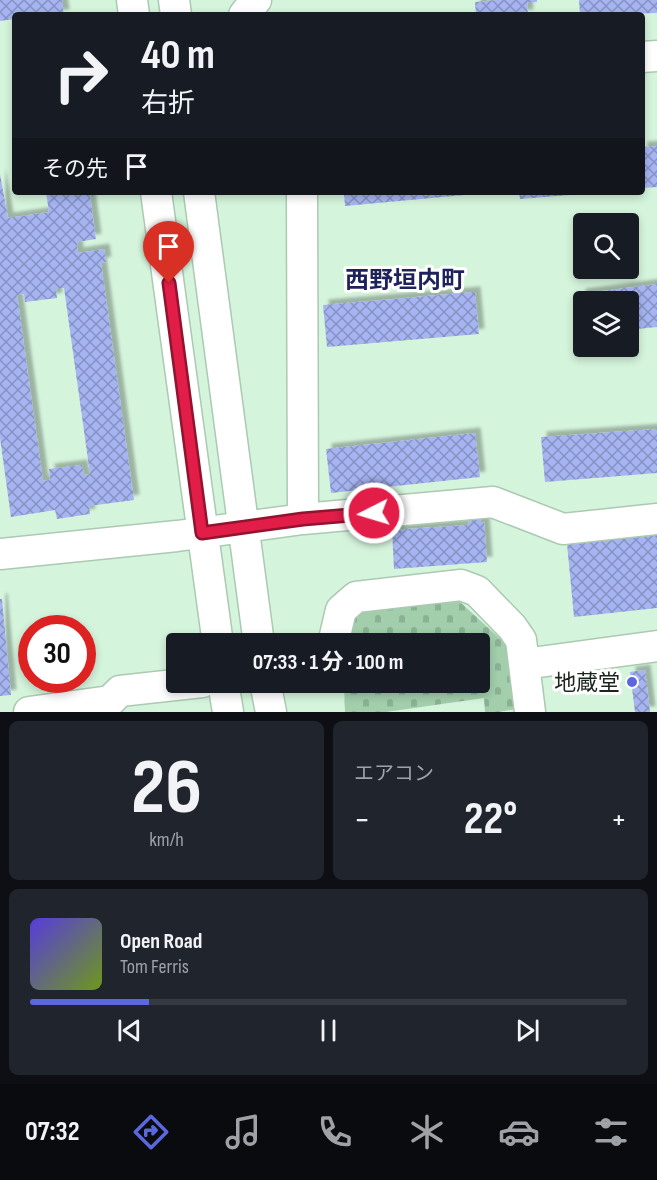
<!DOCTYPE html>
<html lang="ja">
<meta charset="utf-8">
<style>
:root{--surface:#171b24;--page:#20242c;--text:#f1f3f6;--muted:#9ea1a6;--line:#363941;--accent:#5b67de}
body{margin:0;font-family:"Sofia Sans Condensed","Noto Sans JP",sans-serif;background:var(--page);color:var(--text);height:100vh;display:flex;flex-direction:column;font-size:22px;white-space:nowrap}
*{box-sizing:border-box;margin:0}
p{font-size:20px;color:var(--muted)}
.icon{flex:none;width:33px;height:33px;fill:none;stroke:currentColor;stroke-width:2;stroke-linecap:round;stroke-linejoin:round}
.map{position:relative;height:712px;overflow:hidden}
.panel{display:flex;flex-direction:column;gap:9px;padding:9px;background:#0d0f14;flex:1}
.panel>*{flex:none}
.banner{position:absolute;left:12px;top:12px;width:633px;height:183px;border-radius:6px;box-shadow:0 3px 9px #0003;background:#171b24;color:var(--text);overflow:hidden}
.controls{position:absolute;left:573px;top:213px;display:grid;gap:12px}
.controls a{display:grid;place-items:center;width:66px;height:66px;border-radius:6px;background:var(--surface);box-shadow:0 3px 9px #0003;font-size:30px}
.speed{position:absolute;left:18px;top:615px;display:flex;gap:12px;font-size:30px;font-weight:700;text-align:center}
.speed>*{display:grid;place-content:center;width:78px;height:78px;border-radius:50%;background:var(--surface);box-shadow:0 3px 9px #0003;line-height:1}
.speed .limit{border:9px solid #d22;background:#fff;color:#111}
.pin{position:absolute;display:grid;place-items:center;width:51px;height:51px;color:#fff;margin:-62px -26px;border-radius:50% 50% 50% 0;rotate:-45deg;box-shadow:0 0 6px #0007}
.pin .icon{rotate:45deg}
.me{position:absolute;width:66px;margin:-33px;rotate:265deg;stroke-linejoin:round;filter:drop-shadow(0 0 4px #0008)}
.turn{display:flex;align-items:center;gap:21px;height:126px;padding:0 30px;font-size:27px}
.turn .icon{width:78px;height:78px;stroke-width:2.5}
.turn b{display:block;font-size:42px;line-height:51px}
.then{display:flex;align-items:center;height:57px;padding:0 30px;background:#0003;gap:12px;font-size:22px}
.big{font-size:45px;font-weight:700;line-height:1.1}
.panel .widget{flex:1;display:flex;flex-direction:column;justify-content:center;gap:9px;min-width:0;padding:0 21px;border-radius:9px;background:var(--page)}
.panel .dial{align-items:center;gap:0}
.dial b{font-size:78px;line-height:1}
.song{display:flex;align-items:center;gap:18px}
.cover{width:72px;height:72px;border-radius:9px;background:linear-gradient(135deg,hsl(250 70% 55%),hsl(80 70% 35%))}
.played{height:6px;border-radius:3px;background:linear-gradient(90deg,var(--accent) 20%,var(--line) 20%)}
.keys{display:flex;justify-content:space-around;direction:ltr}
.heat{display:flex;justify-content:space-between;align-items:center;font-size:33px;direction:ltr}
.panel .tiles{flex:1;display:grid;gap:9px;grid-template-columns:1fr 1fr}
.widget:last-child{grid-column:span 2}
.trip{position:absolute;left:166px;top:633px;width:324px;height:60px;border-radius:6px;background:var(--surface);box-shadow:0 3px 9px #0003;font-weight:700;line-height:60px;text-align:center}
.tabs{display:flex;height:96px;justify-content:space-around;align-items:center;background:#090b0e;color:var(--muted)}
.tabs .icon{width:42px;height:42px}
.tabs .on{color:var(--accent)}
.tabs b{font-size:27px;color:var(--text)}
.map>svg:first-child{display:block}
.cemetery{fill:url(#cemetery-stones)}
.building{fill:url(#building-cross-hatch);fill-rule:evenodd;filter:url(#shadow)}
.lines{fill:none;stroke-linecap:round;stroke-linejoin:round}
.minor-casing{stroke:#acc9b2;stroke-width:33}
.minor{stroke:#fff;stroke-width:30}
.route-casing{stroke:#92132f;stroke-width:15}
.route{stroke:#e11d48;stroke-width:10}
.poi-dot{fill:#5b67de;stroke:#fff;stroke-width:2}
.labels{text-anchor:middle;stroke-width:6;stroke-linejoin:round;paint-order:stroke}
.poi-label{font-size:22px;fill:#1a251d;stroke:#fff;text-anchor:end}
.neighbourhood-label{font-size:24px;font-weight:bold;fill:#1e225b;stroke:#fff}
</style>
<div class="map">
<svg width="657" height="712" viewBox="0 0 657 712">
<defs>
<pattern id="cemetery-stones" width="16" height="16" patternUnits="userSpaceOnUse" patternTransform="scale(1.5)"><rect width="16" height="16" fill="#a2ceac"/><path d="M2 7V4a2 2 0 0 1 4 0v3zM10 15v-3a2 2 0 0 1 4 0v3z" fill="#8bb194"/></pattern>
<pattern id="building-cross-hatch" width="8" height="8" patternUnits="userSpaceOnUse" patternTransform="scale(1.5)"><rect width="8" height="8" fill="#a6b4f1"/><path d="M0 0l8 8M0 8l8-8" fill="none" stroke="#8692c3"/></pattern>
<filter id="shadow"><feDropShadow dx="5.5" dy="-5.5" stdDeviation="1.5" flood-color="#0004"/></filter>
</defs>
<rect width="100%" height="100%" fill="#d5f4dc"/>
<path class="cemetery" d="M460,602L506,644L516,709L499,712H485L484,698L386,712H345L344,683L480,682V644L344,643L343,629L369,606Z"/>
<path class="building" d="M0,0H62L64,15H15V19L0,21Z
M497,0H537V2L527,3L528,15H476L475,2Z
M579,0H657V13L580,15Z
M657,146V187L642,188V147Z
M0,174L8,218L49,212L46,192H94L95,196H90L96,239L77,242L78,253L104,249L106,262L101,263L134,500L89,506L90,514L57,519L55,510L11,517L0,438ZM64,288L90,474L84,475L82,465L49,469L50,480L43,481L17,295L24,294L25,302L57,298L56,289Z
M344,192H475V194L345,206Z
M519,192H582V194L520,199Z
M657,284V327L628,330V302H584L582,314L580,294Z
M475,292L479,334L327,347L323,305Z
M657,429V473L545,482L541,437Z
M475,433L480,477L331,493L326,449Z
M480,518L481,522H484L487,562L394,569L392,530L469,525L468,519Z
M657,535V608L574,617L567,544Z
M0,599H2L11,695L0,696Z
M645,670L650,712H635L630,672Z"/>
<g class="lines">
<g class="minor-casing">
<path id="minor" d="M132,0L134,15
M174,0L176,15
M244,15L256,0
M642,57L657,56
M156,192L218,644
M199,192L259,644
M302,192L303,519
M0,554L177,536L303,519L493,502L563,529L657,519
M333,644L341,610L356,597L461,585L477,591L512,627L521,640L530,712
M524,664L657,646
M223,682L228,712
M265,682L271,712
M29,712L110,701L120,691L202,682"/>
</g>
<use href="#minor" class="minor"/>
</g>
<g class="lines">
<g class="route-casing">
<path id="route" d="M169,283L202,533L303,519L374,513"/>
</g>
<use href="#route" class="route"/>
</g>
<circle class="poi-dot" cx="632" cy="682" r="6"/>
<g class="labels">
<g class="poi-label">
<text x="620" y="690">地蔵堂</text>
</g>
<g class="neighbourhood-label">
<text x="405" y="288">西野垣内町</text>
</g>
</g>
</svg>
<div class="controls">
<a><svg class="icon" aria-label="search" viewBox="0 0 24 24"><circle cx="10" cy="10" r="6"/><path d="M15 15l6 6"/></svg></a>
<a><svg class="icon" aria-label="layers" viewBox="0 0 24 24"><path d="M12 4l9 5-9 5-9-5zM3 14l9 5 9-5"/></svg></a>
</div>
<div class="speed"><div class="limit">30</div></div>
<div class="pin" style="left:169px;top:283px;background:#d93025"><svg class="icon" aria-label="arrive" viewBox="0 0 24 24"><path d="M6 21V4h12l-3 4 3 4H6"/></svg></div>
<svg class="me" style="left:374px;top:513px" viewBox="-20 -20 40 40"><circle r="17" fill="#e11d48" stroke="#fff" stroke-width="3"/><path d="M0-11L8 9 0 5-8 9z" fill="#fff"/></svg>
<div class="trip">07:33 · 1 分 · 100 m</div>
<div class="banner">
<div class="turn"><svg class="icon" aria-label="right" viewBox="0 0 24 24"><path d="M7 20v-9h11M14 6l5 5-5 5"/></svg><div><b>40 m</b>右折</div></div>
<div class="then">その先<svg class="icon" aria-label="arrive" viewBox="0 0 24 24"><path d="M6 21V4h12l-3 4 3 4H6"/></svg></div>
</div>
</div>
<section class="panel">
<div class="tiles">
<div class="widget dial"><b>26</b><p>km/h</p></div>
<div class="widget"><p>エアコン</p>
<div class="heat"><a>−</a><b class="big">22°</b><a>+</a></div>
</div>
<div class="widget">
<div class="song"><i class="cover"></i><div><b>Open Road</b><p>Tom Ferris</p></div></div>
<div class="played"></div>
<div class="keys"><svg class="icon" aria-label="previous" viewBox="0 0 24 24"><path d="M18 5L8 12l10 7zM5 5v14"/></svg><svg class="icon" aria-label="pause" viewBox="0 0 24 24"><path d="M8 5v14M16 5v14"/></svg><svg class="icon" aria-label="next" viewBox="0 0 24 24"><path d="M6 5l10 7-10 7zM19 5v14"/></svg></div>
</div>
</div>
</section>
<nav class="tabs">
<b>07:32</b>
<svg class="icon on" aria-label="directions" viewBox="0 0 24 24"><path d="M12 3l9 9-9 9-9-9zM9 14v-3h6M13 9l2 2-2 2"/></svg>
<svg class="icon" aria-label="music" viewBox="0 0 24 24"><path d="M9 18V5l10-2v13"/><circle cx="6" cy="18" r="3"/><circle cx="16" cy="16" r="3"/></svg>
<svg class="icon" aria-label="phone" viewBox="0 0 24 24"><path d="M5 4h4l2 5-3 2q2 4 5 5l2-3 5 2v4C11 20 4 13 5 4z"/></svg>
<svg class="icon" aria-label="climate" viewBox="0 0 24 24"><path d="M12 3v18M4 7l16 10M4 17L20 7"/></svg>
<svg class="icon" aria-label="car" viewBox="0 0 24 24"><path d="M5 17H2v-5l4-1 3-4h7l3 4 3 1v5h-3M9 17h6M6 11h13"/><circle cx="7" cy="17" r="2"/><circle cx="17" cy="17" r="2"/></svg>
<svg class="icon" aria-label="filters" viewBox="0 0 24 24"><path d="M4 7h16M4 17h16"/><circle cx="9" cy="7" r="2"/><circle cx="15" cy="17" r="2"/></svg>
</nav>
